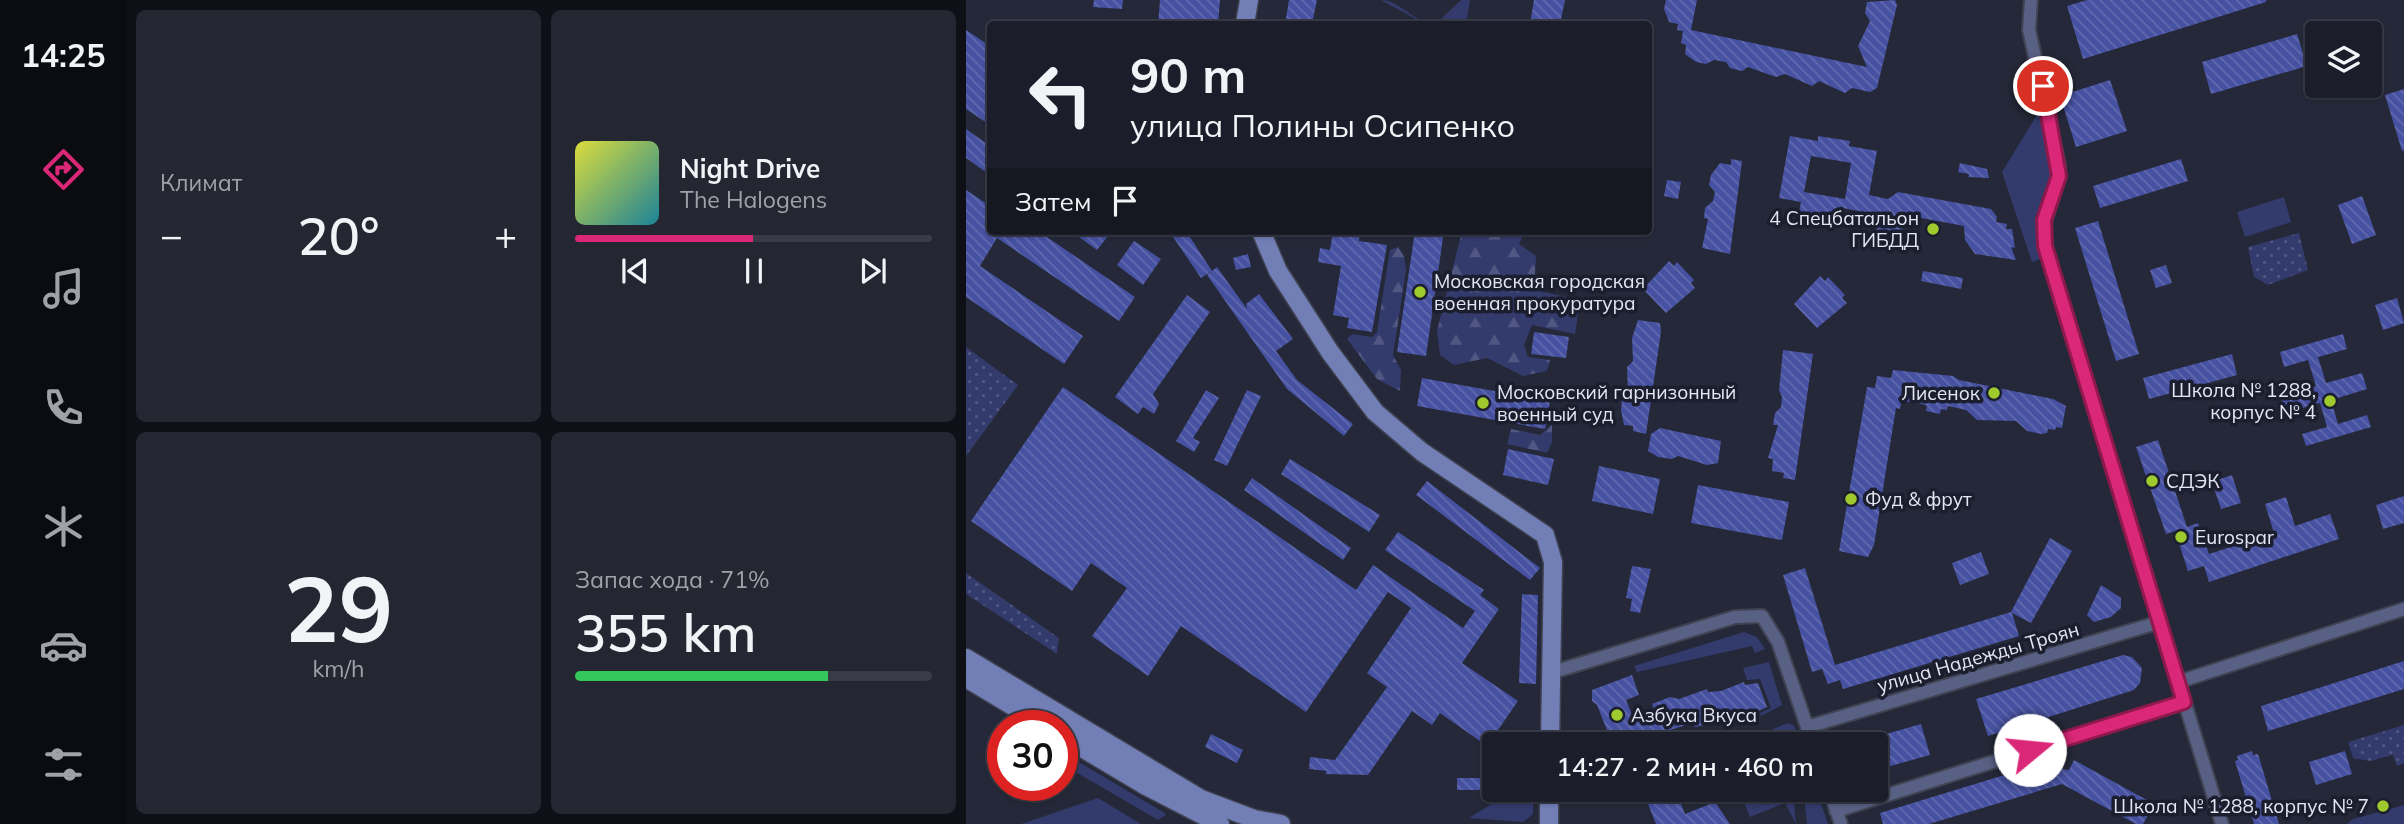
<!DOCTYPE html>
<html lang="ru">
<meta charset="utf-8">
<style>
:root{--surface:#1b1e2a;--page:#242732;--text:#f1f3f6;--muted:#a0a2a8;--line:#393c47;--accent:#db2777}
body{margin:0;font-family:Mulish,sans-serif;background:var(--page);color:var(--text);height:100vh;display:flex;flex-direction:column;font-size:26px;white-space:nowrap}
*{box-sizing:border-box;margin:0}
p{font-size:23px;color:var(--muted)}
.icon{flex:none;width:38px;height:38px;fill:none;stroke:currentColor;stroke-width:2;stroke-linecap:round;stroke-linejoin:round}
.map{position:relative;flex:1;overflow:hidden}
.details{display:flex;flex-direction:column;gap:10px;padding:10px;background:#0f1017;width:840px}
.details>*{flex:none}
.top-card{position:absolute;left:21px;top:21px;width:665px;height:214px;border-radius:7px;box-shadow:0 2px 5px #0004,0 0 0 2px var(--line);background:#1b1e2a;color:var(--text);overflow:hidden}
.buttons{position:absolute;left:1339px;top:21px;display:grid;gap:14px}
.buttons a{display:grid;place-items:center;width:77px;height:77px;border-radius:7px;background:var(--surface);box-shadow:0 2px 5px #0004,0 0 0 2px var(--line);font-size:35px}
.speed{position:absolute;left:21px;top:710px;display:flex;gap:14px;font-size:35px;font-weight:700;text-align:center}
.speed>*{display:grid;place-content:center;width:91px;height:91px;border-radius:50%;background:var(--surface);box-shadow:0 2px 5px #0004,0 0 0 2px var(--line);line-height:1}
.speed .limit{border:10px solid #d22;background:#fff;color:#111}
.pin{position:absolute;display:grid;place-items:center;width:60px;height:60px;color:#fff;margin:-30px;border:4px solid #fff;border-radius:50%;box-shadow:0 2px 7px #0007}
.me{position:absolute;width:77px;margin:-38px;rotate:73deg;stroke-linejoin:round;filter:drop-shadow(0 0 5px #0008)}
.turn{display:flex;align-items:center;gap:24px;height:147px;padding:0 28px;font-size:32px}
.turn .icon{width:91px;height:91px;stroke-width:2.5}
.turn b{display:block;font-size:49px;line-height:60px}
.then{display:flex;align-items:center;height:66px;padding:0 28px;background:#0003;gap:14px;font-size:26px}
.big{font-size:52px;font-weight:600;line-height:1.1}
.details .tile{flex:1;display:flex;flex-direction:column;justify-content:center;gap:10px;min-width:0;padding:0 24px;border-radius:10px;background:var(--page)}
.details .dial{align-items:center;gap:0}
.dial b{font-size:91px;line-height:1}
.song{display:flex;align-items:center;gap:21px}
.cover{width:84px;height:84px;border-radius:10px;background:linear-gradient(135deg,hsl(60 70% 55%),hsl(190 70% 35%))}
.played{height:7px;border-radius:4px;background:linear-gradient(90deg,var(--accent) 50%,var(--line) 50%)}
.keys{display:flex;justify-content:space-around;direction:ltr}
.heat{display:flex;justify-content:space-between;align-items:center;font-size:38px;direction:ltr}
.charge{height:10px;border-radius:5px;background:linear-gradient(90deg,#34c759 71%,var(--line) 0)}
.details .tiles{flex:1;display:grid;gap:10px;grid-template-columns:repeat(2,1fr)}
.trip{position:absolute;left:516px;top:732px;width:406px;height:70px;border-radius:7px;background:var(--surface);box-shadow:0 2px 5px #0004,0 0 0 2px var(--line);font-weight:600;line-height:70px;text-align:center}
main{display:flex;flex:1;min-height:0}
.tab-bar{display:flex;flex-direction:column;width:126px;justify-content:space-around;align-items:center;background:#0b0c11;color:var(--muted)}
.tab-bar .icon{width:49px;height:49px}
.tab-bar .current{color:var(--accent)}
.tab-bar b{font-size:32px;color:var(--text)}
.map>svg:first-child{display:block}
.grass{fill:#333b6d}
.forest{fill:url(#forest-firs)}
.park{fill:url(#park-dots)}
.building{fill:url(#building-back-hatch);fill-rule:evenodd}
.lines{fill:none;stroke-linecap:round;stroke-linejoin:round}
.street-casing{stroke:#3f4352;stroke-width:16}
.secondary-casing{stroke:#3f4352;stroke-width:21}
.street{stroke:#586083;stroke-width:12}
.secondary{stroke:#727eb6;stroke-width:18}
.route-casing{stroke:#8e194d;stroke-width:18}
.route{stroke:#db2777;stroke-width:12}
.poi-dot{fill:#9eca2e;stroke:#1b1e2e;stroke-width:2.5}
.labels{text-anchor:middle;stroke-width:7;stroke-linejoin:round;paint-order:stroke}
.poi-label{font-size:19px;fill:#e4e7f2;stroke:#1b1e2e;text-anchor:start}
.street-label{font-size:19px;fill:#e4e7f2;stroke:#1b1e2e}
</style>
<main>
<nav class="tab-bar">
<b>14:25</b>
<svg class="icon current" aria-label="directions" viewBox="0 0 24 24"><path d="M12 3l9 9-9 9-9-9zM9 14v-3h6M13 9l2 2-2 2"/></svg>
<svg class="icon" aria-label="music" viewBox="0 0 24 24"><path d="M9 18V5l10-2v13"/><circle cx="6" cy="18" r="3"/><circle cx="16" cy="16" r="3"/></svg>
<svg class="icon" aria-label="phone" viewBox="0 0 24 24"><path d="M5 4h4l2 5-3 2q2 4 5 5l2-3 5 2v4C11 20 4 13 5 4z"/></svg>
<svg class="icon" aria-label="climate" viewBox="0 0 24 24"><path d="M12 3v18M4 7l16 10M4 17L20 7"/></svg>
<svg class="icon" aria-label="car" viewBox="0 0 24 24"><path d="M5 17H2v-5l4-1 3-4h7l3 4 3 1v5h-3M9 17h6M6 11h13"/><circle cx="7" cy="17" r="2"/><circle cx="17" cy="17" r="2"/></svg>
<svg class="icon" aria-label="filters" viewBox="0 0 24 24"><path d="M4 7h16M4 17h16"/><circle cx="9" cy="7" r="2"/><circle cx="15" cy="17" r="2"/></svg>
</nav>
<section class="details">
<div class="tiles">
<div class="tile"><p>Климат</p>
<div class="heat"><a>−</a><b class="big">20°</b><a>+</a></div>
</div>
<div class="tile">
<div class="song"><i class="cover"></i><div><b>Night Drive</b><p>The Halogens</p></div></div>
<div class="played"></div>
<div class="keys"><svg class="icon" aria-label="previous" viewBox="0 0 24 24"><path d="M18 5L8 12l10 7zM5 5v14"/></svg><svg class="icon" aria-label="pause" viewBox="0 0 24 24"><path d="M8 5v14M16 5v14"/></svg><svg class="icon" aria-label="next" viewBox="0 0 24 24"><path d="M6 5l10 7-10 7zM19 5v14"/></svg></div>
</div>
<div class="tile dial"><b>29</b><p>km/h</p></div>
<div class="tile"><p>Запас хода · 71%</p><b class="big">355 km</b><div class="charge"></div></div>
</div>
</section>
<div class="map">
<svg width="1438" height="824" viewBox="0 0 1438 824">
<defs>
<pattern id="forest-firs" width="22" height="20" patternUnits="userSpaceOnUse" patternTransform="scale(1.75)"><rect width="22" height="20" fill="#333b6d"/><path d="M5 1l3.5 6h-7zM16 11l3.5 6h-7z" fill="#505782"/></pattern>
<pattern id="park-dots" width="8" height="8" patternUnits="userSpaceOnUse" patternTransform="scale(1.75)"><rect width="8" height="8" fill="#333b6d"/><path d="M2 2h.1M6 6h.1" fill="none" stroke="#505782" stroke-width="1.8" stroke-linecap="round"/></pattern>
<pattern id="building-back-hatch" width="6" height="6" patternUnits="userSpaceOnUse" patternTransform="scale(1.75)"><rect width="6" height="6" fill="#4651a1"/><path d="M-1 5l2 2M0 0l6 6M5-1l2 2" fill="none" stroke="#616aae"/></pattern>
</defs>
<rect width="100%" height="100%" fill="#242838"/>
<path class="grass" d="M415,0C432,0 447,20 464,24L475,19L495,0H504L500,24H459Z
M1077,105L1089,176L1078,258L1066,262L1036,172Z
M1318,197L1325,222L1279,237L1271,212Z
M778,632L791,637L799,649L789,653L786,646L671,672L668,666Z
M803,662L816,705L795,716L794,713L805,708L794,679L781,680L777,668Z
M822,723L828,726L835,744H785L783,739Z
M96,752L197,812L200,815L192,820L96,764Z
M550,789H567V814L557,822L503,818Z
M773,789H776L785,809L810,799L806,789H821L828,803L830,824L819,803L784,817Z
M837,789H850L862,824H841Z
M132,798L175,824H55Z
M1438,805V824H1381L1387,819Z"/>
<path class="forest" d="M496,231H559L553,244L570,256L568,290L614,300L609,334L566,325L558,345L562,357L584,360L581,371L557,376L521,358L488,365L474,355L471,331Z
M432,247L438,256L440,270L427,355L435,370L434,391L411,379L381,339L386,334L406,337L411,332L424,250Z
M586,425V442L581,453L541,444L545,429L574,435Z"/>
<path class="park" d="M1333,233L1342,270L1302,285L1288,277L1282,247Z
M0,347L52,385L0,456Z
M0,573L93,638L91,654L0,594Z
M1438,725V763L1431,766L1427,755L1404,761L1387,758L1382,742Z
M776,789H806L810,799L784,809Z"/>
<path class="building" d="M128,0H157L156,9L127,7Z
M194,0H254L252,24H192Z
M323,0H351L346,24H319Z
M568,0H599L594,24H564Z
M700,0H731L725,30L901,67L892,46L904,21L899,13L901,2L929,0L931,5L911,88L904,92L886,88L879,93L853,81L846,86L819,74L810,77L782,67L776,71L764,68L760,62L748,60L740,64L730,62L719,54L720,45L715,43L717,31L711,30L712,24L703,22L698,9Z
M1121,0H1300V2L1117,59L1101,6Z
M0,30L24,46V125L0,109Z
M1331,34L1341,66L1245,94L1236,62Z
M1144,80L1161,131L1110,147L1094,96Z
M1438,89V150L1436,151L1419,95Z
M0,129L24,146V175L0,158Z
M824,136L852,141V136L884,141L883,146L911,151L903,195L922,199L932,192L1025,209L1031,217L1030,222L1041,224L1040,229H1046L1049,248L1045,247L1050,260L1009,254L999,240L998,226L939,215L934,244L928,243L927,251L907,247L913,215L877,208L875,219L833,212L835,202L813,198ZM845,156L885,163L879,199L838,192Z
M765,159L776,161L764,254L736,248L742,219L738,218L739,208L747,201L749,192L743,185L745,175L754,163L765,165Z
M1215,159L1222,181L1134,208L1127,186Z
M994,163L1021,169L1023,178L1002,177L1003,174L992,172Z
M701,180L715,182L712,199L698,196Z
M0,190L24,206V231H72L169,297L153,321L31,238L14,266L117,336L98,364L0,297Z
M1396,196L1410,235L1386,244L1372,205Z
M1132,221L1173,354L1150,361L1109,228Z
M105,231H146L131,250Z
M203,231H220L246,271L235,278Z
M367,231H394L393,241L421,245L406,332L381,328L383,318L367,315L375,266L352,262L354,248L364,250Z
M449,231H478L460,356L431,352Z
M168,241L195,259L177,285L151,265Z
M282,254L285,267L270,270L267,258Z
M703,261L708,266L711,262L728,280L725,283L729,288L700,313L677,289Z
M1200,265L1206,283L1190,288L1184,270Z
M251,267L281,309L280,304L293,294L327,339L310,351L331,380L387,424L378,436L321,389L241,275Z
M957,271L997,278L995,289L955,281Z
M854,276L859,281L862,277L879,295L876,298L881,303L851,328L828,304Z
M221,295L244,312L187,394L193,404L188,414L177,407L172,414L149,397Z
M1431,298L1438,323L1417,330L1409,305Z
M672,320L694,323L695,332L680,434L667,431V426L658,425L655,410L656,400L662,395L661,367L667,361L666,338Z
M568,332L603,337L600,358L565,354Z
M1377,334L1381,349L1352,357L1360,383L1396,373L1401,389L1365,400L1372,424L1401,415L1405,427L1340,446L1336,434L1361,427L1354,403L1319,413L1314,396L1350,386L1342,360L1318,367L1314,352Z
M817,350L847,354L829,480L817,478L818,473L806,471L807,459L802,458L812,425H807L809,413L815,407L816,397L813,390Z
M1266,354L1271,375L1183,399L1177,378Z
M927,370L987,376L993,380L1087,399L1100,406L1096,428L1090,427L1089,430L1082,429L1081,433L1075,434L1061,431L1050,421L1011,420L1000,410L982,406L981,410L975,409L974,414L960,411L961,406L956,404L936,401L934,409L930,408L908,545L902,557L873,551L901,387L909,388L911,376L925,378Z
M456,378L584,401L579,429L451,406Z
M97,387L390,590L407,565L497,628L509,611L419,550L432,532L518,590L514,595L533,609L496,663L552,701L521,746L474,713L466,725L446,711L402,775L359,774L361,771L343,769L344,757L369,760L421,687L401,673L445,608L422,592L340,712L215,626L182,676L126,636L161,588L125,563L106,591L5,521Z
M240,390L253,398L227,438L234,442L228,452L210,441Z
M281,390L295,396L261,466L248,460Z
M694,428L755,441L752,463L741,465L712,456L706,459L692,457L682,451L685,434Z
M1192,440L1221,527L1232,523L1243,554L1308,533L1299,504L1320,497L1329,526L1364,514L1373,539L1243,582L1238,566L1222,571L1209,531L1200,534L1170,447Z
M542,449L588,459L582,485L537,475Z
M324,459L414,515L403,532L315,474Z
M633,466L694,479L687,514L626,501Z
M1266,475L1275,503L1255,509L1246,482Z
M286,478L385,548L377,560L278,490Z
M461,481L574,568L564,580L450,495Z
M732,485L823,502L816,540L725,523Z
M1438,496V523L1417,529L1410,505Z
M1084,538L1106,551L1065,623L1046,613L1053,636L877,689L874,680L862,684L856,669L846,672L817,575L839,568L869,665L1045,612Z
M1015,552L1023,574L994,585L986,563Z
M666,566L685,569L674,613L664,611L666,599L660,598Z
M1135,585L1155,598V608L1145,617L1128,622L1121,615Z
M556,594L572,595L570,684L553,683Z
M1157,655L1166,657L1176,668L1174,683L1168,690L1022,736L1010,699Z
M1438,661V689L1302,731L1295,706Z
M666,675L673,695L660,700L667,717L688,709L686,704L704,697L713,699L741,689L742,692L755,691L778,682L779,685L792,683L801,707L779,717L766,720L764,716L742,724L729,727L727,723L704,730L686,737L688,744H631L628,735L641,730L631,705L626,701V690Z
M955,724L964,755L910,770V737Z
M245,734L277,750L271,763L239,747Z
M1286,751L1287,755L1292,754L1313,824H1288L1269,761L1272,760L1271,756Z
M1379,751L1386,774L1350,785L1343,762Z
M1088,760L1091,768L1103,770L1108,760L1188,804L1177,824H1170L1096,784L963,824H917L914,813Z
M491,778H516V790H491Z
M676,789H709L719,814L749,802L764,824H690Z"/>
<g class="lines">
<g class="street-casing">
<path id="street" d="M1065,0L1063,30L1093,165C1094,194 1073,216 1079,246L1256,824
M587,672L769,617L796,616L812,642L847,744
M1212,682L1438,609
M841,727L1194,622
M863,789L875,824
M870,811L1218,702"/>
</g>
<g class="secondary-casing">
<path id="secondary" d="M279,24L283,0
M295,231L312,271L330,299L364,352L409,412L456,452L579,535L587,562L584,744
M0,658L235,799L288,819L315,824
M0,678L80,726
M96,736L180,786L254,824
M583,824V789"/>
</g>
<use href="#street" class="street"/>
<use href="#secondary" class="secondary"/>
</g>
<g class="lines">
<g class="route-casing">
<path id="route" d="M1064,750L1218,702L1079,246L1078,220L1093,176L1077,86"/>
</g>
<use href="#route" class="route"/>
</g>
<g class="poi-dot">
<circle cx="967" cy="229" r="7"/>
<circle cx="454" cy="292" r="7"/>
<circle cx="1028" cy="393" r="7"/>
<circle cx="1364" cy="401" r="7"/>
<circle cx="517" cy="403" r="7"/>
<circle cx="1186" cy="481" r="7"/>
<circle cx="885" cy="499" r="7"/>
<circle cx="1215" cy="537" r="7"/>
<circle cx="651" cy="715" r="7"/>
<circle cx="1417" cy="806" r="7"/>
</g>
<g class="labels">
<g class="poi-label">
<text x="953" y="225" text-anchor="end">4 Спецбатальон<tspan x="953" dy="22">ГИБДД</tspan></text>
<text x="468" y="288">Московская городская<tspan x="468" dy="22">военная прокуратура</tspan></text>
<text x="1350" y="397" text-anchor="end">Школа № 1288,<tspan x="1350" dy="22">корпус № 4</tspan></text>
<text x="531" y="399">Московский гарнизонный<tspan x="531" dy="22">военный суд</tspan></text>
<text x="1014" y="400" text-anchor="end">Лисенок</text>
<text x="1200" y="488">СДЭК</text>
<text x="899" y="506">Фуд &amp; фрут</text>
<text x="1229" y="544">Eurospar</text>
<text x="665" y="722">Азбука Вкуса</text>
<text x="1403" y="813" text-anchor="end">Школа № 1288, корпус № 7</text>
</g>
<g class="street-label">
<text transform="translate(1012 657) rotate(-16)" y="7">улица Надежды Троян</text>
</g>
</g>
</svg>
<div class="buttons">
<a><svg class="icon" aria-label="layers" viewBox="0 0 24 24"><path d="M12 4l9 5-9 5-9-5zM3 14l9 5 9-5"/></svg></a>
</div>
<div class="speed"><div class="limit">30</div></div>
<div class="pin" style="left:1077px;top:86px;background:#d93025"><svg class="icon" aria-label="arrive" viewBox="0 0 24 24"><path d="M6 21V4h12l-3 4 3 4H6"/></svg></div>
<svg class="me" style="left:1064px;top:750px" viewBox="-20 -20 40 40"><circle r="19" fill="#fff"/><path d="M0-13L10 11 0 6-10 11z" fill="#db2777"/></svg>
<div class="trip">14:27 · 2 мин · 460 m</div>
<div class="top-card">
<div class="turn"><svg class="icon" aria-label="left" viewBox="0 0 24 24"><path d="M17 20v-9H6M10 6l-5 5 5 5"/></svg><div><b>90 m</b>улица Полины Осипенко</div></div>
<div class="then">Затем<svg class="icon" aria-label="arrive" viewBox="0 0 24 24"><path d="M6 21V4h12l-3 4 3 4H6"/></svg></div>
</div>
</div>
</main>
